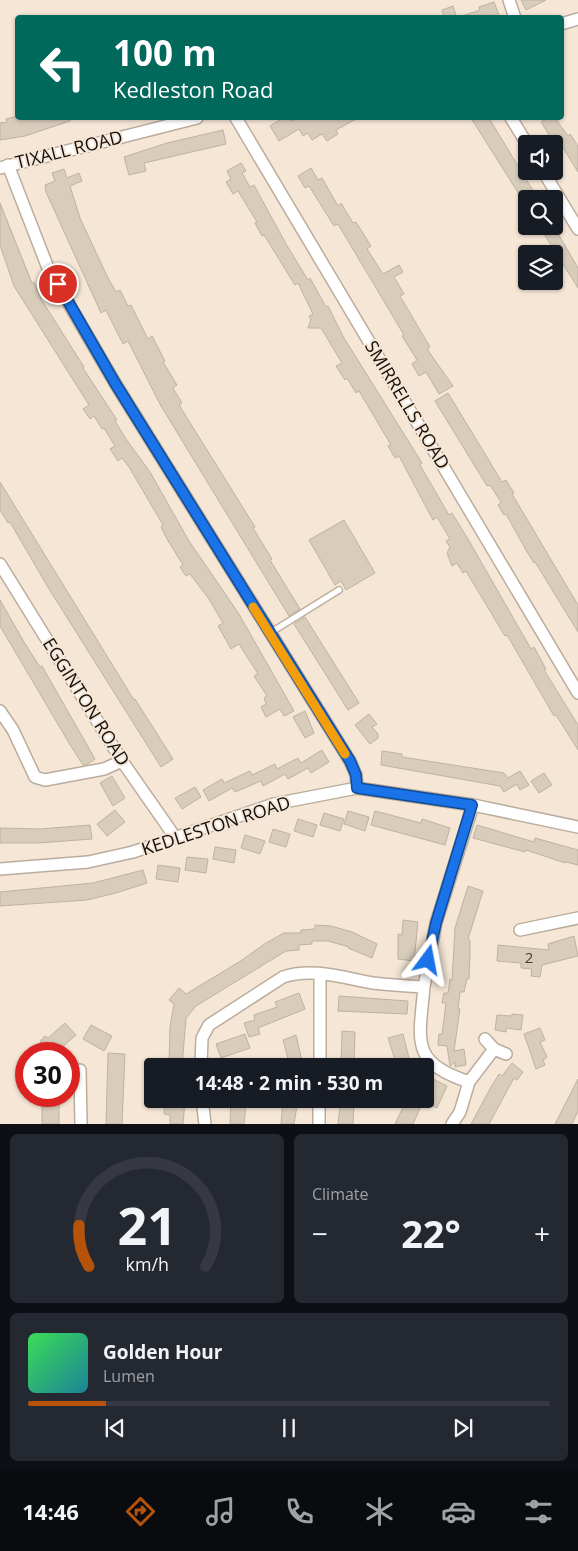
<!DOCTYPE html>
<meta charset="utf-8">
<style>
:root{--surface:#171b24;--page:#242831;--text:#f1f3f6;--muted:#9ea1a6;--line:#363941;--accent:#b45309}
body{margin:0;font-family:"Open Sans",sans-serif;background:var(--page);color:var(--text);height:100vh;display:flex;flex-direction:column;font-size:19px;white-space:nowrap}
*{box-sizing:border-box;margin:0}
p{font-size:16px;color:var(--muted)}
.icon{flex:none;width:28px;height:28px;fill:none;stroke:currentColor;stroke-width:2;stroke-linecap:round;stroke-linejoin:round}
.map{position:relative;height:1124px;overflow:hidden}
.side{display:flex;flex-direction:column;gap:10px;padding:10px;background:#0d0f14;flex:1}
.side>*{flex:none}
.banner{position:absolute;left:15px;top:15px;width:549px;height:105px;border-radius:5px;box-shadow:0 1px 4px #0004;background:#00695c;color:#fff;overflow:hidden}
.tools{position:absolute;left:518px;top:135px;display:grid;gap:10px}
.tools a{display:grid;place-items:center;width:45px;height:45px;border-radius:5px;background:var(--surface);box-shadow:0 1px 4px #0004;font-size:25px}
.speed{position:absolute;left:15px;top:1042px;display:flex;gap:10px;font-size:25px;font-weight:700;text-align:center}
.speed>*{display:grid;place-content:center;width:65px;height:65px;border-radius:50%;background:var(--surface);box-shadow:0 1px 4px #0004;line-height:1}
.speed .limit{border:8px solid #d22;background:#fff;color:#111}
.pin{position:absolute;display:grid;place-items:center;width:42px;height:42px;color:#fff;margin:-21px;border:2px solid #fff;border-radius:50%;box-shadow:0 1px 5px #0007}
.me{position:absolute;width:55px;margin:-28px;rotate:13deg;stroke-linejoin:round;filter:drop-shadow(0 0 4px #0008)}
.turn{display:flex;align-items:center;gap:18px;height:105px;padding:0 15px;font-size:22px}
.turn .icon{width:65px;height:65px;stroke-width:2.5}
.turn b{display:block;font-size:35px;line-height:42px}
.big{font-size:38px;font-weight:700;line-height:1.1}
.side .tile{flex:1;display:flex;flex-direction:column;justify-content:center;gap:8px;min-width:0;padding:0 18px;border-radius:8px;background:var(--page)}
.side .dial{align-items:center;gap:0}
.dial svg{height:130px;overflow:visible;fill:none;stroke:var(--line);stroke-width:7;stroke-linecap:round;text-anchor:middle}
.dial text{fill:var(--text);stroke:none}
.song{display:flex;align-items:center;gap:15px}
.cover{width:60px;height:60px;border-radius:8px;background:linear-gradient(135deg,hsl(130 70% 55%),hsl(190 70% 35%))}
.played{height:5px;border-radius:2px;background:linear-gradient(90deg,var(--accent) 15%,var(--line) 15%)}
.keys{display:flex;justify-content:space-around;direction:ltr}
.heat{display:flex;justify-content:space-between;align-items:center;font-size:28px;direction:ltr}
.side .tiles{flex:1;display:grid;gap:10px;grid-template-columns:1fr 1fr}
.tile:last-child{grid-column:span 2}
.trip{position:absolute;left:144px;top:1058px;width:290px;height:50px;border-radius:5px;background:var(--surface);box-shadow:0 1px 4px #0004;font-weight:700;line-height:50px;text-align:center}
.tab-bar{display:flex;height:80px;justify-content:space-around;align-items:center;background:#090b0e;color:var(--muted)}
.tab-bar .icon{width:35px;height:35px}
.tab-bar .on{color:var(--accent)}
.tab-bar b{font-size:22px;color:var(--text)}
.map>svg:first-child{display:block}
.building{fill:#d8ccbb;stroke:#beb3a1}
.lines{fill:none;stroke-linecap:round;stroke-linejoin:round}
.service-casing{stroke:#bbad9d;stroke-width:8}
.minor-casing{stroke:#bbad9d;stroke-width:14}
.service{stroke:#fff;stroke-width:5.5}
.minor{stroke:#fff;stroke-width:11}
.route-casing{stroke:#114b97;stroke-width:12}
.route{stroke:#1a73e8;stroke-width:9}
.slow{stroke:#f59e0b;stroke-width:9}
.labels{text-anchor:middle;stroke-width:4;stroke-linejoin:round;paint-order:stroke}
.number-label{font-size:15px;fill:#463f37}
.street-label{font-size:18px;fill:#15100b;stroke:#f5e6d6}
</style>
<div class="map">
<svg width="578" height="1124" viewBox="0 0 578 1124">
<rect width="100%" height="100%" fill="#f5e6d6"/>
<path class="building" d="M521,0H546L526,10Z
M494,2L500,18H462V16L480,10L479,7Z
M453,6L457,18H444L442,10Z
M18,116L70,118V121L25,136L0,140V123L7,122L6,119Z
M283,118H290L292,121L299,118H358L336,130L338,134L327,141L322,134L312,140L308,133L303,136L299,129L279,141L270,126Z
M471,118H489L538,199H522Z
M548,118H555L568,136L570,134L578,146V172L557,138L553,141L541,122Z
M223,130L226,144L144,163L146,171L129,175L124,157L167,143Z
M241,163L246,171L242,173L250,187L254,185L286,244L308,280L310,278L326,307L328,306L344,338L422,463L420,465L449,515L452,513L468,539L531,649L534,647L546,669L544,670L578,725V750L556,715L554,716L507,635L505,636L466,571L463,573L457,563L452,566L447,553L450,547L446,541L450,539L437,517L433,520L399,456L395,458L388,446L391,445L359,391L356,393L347,378L345,380L336,366L342,363L321,328H308L311,319L309,316L313,314L298,283L295,285L264,235L262,236L255,223L257,222L238,191L233,194L226,182L231,179L227,171Z
M311,168L318,180L322,178L338,206L341,203L353,223L356,222L371,246L367,249L383,274L399,265L403,272L394,277L404,294L400,296L430,347L427,349L453,386L439,394L426,372L419,376L412,364L417,360L402,336L404,335L338,224L334,226L309,186L305,188L298,176Z
M64,169L67,178L79,173L82,181L70,186L80,218L107,276L116,292L120,290L128,306L131,305L148,339L152,336L165,361L163,362L177,385L173,388L182,403L179,405L255,527L253,528L272,559L270,560L300,609L289,616L161,406L128,341L123,344L106,310L101,313L46,192L45,185L55,181L52,173Z
M0,203L32,283L34,282L41,299L84,367L83,368L117,420L115,421L126,439L150,472L189,541L239,614L294,711L284,716L280,709L266,717L261,707L266,704L264,698L267,696L254,676L258,674L239,644L231,649L218,626L223,623L209,599L190,574L186,576L180,567L183,565L167,539L161,527L163,525L129,467L122,458L118,461L110,449L115,446L104,428L102,429L94,416L90,419L83,409L89,405L14,286L0,245Z
M539,226H554L556,230L578,268V288Z
M448,393L502,482L506,480L514,493L512,494L578,605V632L535,562L534,563L527,552L506,514L504,515L498,505L501,502L490,485L487,486L435,401Z
M0,482L134,700L135,699L173,759L161,767L49,589L10,522L8,523L0,510Z
M344,520L375,573L346,590L341,581L335,585L309,540Z
M0,600L24,642L40,667L42,666L95,759L88,764L83,765L69,743L0,626Z
M305,617L359,703L348,710L294,624Z
M305,711L314,733L305,738L293,717Z
M369,714L377,724L372,727L378,734V738L370,744L355,725Z
M322,750L329,762L311,773L308,768L288,779L285,774L263,786L261,781L235,792L232,788L209,801L203,790L222,779L224,783L250,771L252,775L275,764L277,769L298,758L301,763Z
M382,751L402,754V757L504,773L508,778L520,771L529,785L520,790L517,784L504,792L500,786L381,765Z
M544,773L552,785L539,793L531,781Z
M112,776L125,798L113,806L100,783Z
M195,787L201,797L182,809L175,798Z
M115,810L125,822L107,836L97,824Z
M348,811L369,817L365,831L344,824Z
M375,811L421,823L422,819L450,828L445,845L371,825Z
M324,813L344,819L340,831L320,825Z
M298,819L317,825L313,837L294,831Z
M90,825L92,839L38,843H0V828L40,829Z
M477,825L534,842L535,838L578,850V865L566,862L565,863L526,850L525,852L473,838Z
M273,829L290,834L286,847L269,842Z
M245,835L265,841L260,854L241,848Z
M215,847L236,850L234,863L213,859Z
M187,857L208,859L206,873L185,870Z
M158,865L180,868L178,882L156,879Z
M143,870L147,883L116,893L87,900L0,906V892L93,883Z
M468,886L483,891L468,939L470,940V954L469,979H467L464,992H460L458,1009H460L454,1051L464,1049L466,1065L455,1067V1062L450,1066L447,1046L438,1045L439,1034H442L446,1003H442L444,993H448L450,979L452,980L455,928Z
M403,920L418,922L414,961L398,959V934L402,935Z
M315,925L331,926L352,932L377,944L372,958L348,948L349,947L328,941H312V944L299,945V950L286,951L196,1006L186,1018L182,1066H169L170,1027L174,1004L169,1000L179,988L186,994L239,962L266,943L284,933H301V930L315,929Z
M574,936L578,956L542,965L540,977L531,976L532,969L521,968V963L497,961L498,945L549,950L548,944Z
M299,993L305,1009L258,1028L260,1034L249,1037L244,1023L255,1020L254,1015L277,1007L275,1002Z
M339,996L408,1001L407,1014L338,1011Z
M512,1014L523,1015L521,1030L506,1028V1032L495,1030L497,1015L512,1016Z
M65,1023L76,1035L59,1050V1054H41V1040L45,1036L48,1038Z
M91,1025L112,1036L104,1051L83,1039Z
M540,1028L545,1040L540,1042L547,1057L543,1060L545,1065L536,1069L524,1034Z
M342,1031L355,1032L354,1066H341Z
M245,1034L250,1048L221,1058L216,1044Z
M403,1034L411,1066H397L388,1038Z
M296,1035L302,1061L299,1062L300,1066H290L283,1040Z
M108,1053L125,1054L122,1124H106Z
M512,1063L523,1072L517,1080L514,1078L489,1124H471L491,1087L499,1074L502,1076Z
M433,1079L447,1086L437,1108L423,1102Z
M578,1079V1111L572,1124H555Z
M42,1096H59V1124H42Z
M165,1099L185,1101L183,1124H170V1115L164,1114Z
M231,1099H241L240,1104H246L244,1124H230Z
M283,1099H298L294,1124H281Z
M341,1099H354L353,1124H338Z
M407,1099L421,1106L413,1124H395Z"/>
<g class="lines">
<g class="service-casing">
<path id="service" d="M270,633L339,590"/>
</g>
<g class="minor-casing">
<path id="minor" d="M509,0L515,18
M561,24L578,19
M236,118L578,693
M511,118L527,144
M8,165L48,268L115,383L350,761L356,775L357,788
M0,168L197,118
M543,171L578,229
M0,564L122,761L175,837
M0,711L13,730L35,777L45,780L104,769L122,761
M0,869L88,862L133,852L274,804L357,788L473,805L578,827
M520,930L578,918
M424,987C419,1042 410,1062 469,1082L494,1049
M485,1039L494,1049L506,1054
M201,1066L202,1038L209,1025L283,977C312,967 344,978 373,983C390,985 407,986 424,987L436,923L473,805
M320,1066V974
M80,1070L81,1124
M202,1099L205,1124
M319,1124V1099
M452,1124L460,1112L469,1082"/>
</g>
<use href="#service" class="service"/>
<use href="#minor" class="minor"/>
</g>
<g class="lines">
<g class="route-casing">
<path id="route" d="M58,284L115,383L350,761L356,775L357,788L472,805L436,923L428,960"/>
</g>
<use href="#route" class="route"/>
<path class="slow" d="M253,607L345,754"/>
</g>
<g class="labels">
<g class="number-label">
<text x="529" y="963">2</text>
</g>
<g class="street-label">
<text transform="translate(69 150) rotate(-14)" y="6">TIXALL ROAD</text>
<text transform="translate(407 405) rotate(59)" y="6">SMIRRELLS ROAD</text>
<text transform="translate(86 702) rotate(58)" y="6">EGGINTON ROAD</text>
<text transform="translate(216 826) rotate(-18)" y="6">KEDLESTON ROAD</text>
</g>
</g>
</svg>
<div class="tools">
<a><svg class="icon" aria-label="sound" viewBox="0 0 24 24"><path d="M4 9h4l5-4v14l-5-4H4zM17 9q2 3 0 6"/></svg></a>
<a><svg class="icon" aria-label="search" viewBox="0 0 24 24"><circle cx="10" cy="10" r="6"/><path d="M15 15l6 6"/></svg></a>
<a><svg class="icon" aria-label="layers" viewBox="0 0 24 24"><path d="M12 4l9 5-9 5-9-5zM3 14l9 5 9-5"/></svg></a>
</div>
<div class="speed"><div class="limit">30</div></div>
<div class="pin" style="left:58px;top:284px;background:#d93025"><svg class="icon" aria-label="arrive" viewBox="0 0 24 24"><path d="M6 21V4h12l-3 4 3 4H6"/></svg></div>
<svg class="me" style="left:428px;top:960px" viewBox="-20 -20 40 40"><path d="M0-17L14 15 0 8-14 15z" fill="#1a73e8" stroke="#fff" stroke-width="4"/></svg>
<div class="trip">14:48 · 2 min · 530 m</div>
<div class="banner">
<div class="turn"><svg class="icon" aria-label="left" viewBox="0 0 24 24"><path d="M17 20v-9H6M10 6l-5 5 5 5"/></svg><div><b>100 m</b>Kedleston Road</div></div>
</div>
</div>
<section class="side">
<div class="tiles">
<div class="tile dial"><svg viewBox="0 0 100 80">
<path d="M14 69A42 42 0 1 1 86 69"/>
<path d="M14 69A42 42 0 0 1 8 44" stroke="#b45309"/>
<text x="50" y="56" font-size="32" font-weight="700">21</text>
<text x="50" y="72" font-size="11">km/h</text>
</svg></div>
<div class="tile"><p>Climate</p>
<div class="heat"><a>−</a><b class="big">22°</b><a>+</a></div>
</div>
<div class="tile">
<div class="song"><i class="cover"></i><div><b>Golden Hour</b><p>Lumen</p></div></div>
<div class="played"></div>
<div class="keys"><svg class="icon" aria-label="previous" viewBox="0 0 24 24"><path d="M18 5L8 12l10 7zM5 5v14"/></svg><svg class="icon" aria-label="pause" viewBox="0 0 24 24"><path d="M8 5v14M16 5v14"/></svg><svg class="icon" aria-label="next" viewBox="0 0 24 24"><path d="M6 5l10 7-10 7zM19 5v14"/></svg></div>
</div>
</div>
</section>
<nav class="tab-bar">
<b>14:46</b>
<svg class="icon on" aria-label="directions" viewBox="0 0 24 24"><path d="M12 3l9 9-9 9-9-9zM9 14v-3h6M13 9l2 2-2 2"/></svg>
<svg class="icon" aria-label="music" viewBox="0 0 24 24"><path d="M9 18V5l10-2v13"/><circle cx="6" cy="18" r="3"/><circle cx="16" cy="16" r="3"/></svg>
<svg class="icon" aria-label="phone" viewBox="0 0 24 24"><path d="M5 4h4l2 5-3 2q2 4 5 5l2-3 5 2v4C11 20 4 13 5 4z"/></svg>
<svg class="icon" aria-label="climate" viewBox="0 0 24 24"><path d="M12 3v18M4 7l16 10M4 17L20 7"/></svg>
<svg class="icon" aria-label="car" viewBox="0 0 24 24"><path d="M5 17H2v-5l4-1 3-4h7l3 4 3 1v5h-3M9 17h6M6 11h13"/><circle cx="7" cy="17" r="2"/><circle cx="17" cy="17" r="2"/></svg>
<svg class="icon" aria-label="filters" viewBox="0 0 24 24"><path d="M4 7h16M4 17h16"/><circle cx="9" cy="7" r="2"/><circle cx="15" cy="17" r="2"/></svg>
</nav>
